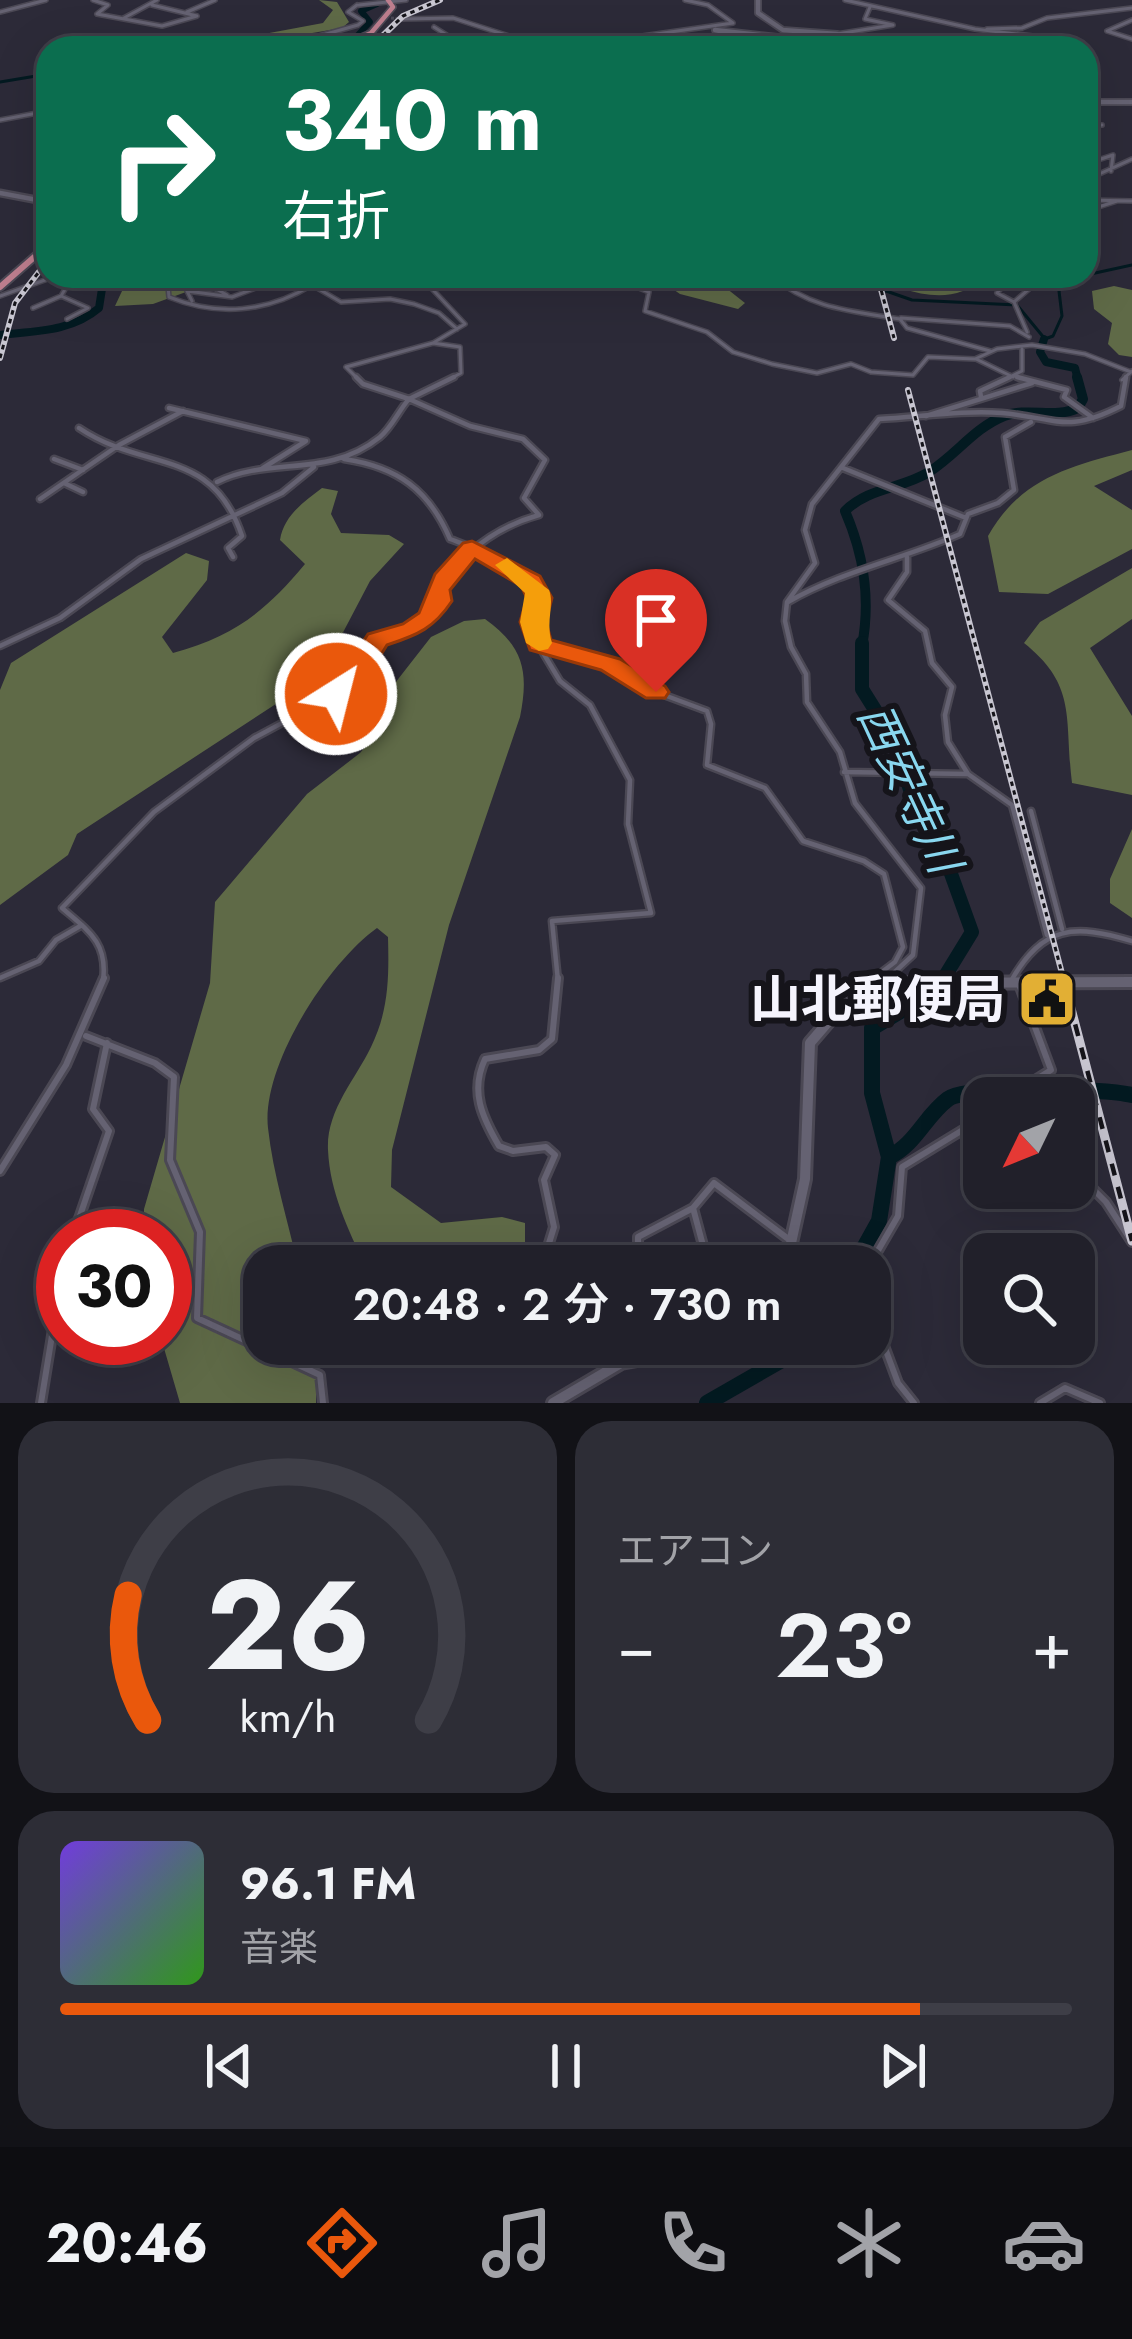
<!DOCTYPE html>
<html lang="ja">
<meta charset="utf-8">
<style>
:root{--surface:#21202a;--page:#2d2d36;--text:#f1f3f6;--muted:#a2a3a8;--line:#3e3e47;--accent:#ea580c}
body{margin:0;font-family:Jost,"Noto Sans JP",sans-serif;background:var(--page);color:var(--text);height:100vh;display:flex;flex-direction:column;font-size:45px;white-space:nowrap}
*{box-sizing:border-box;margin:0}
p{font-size:39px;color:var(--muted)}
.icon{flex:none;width:66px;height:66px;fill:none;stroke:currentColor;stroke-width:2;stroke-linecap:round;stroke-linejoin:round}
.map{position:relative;height:1403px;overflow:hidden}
.details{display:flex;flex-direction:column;gap:18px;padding:18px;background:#121217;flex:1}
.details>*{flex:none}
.top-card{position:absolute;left:36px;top:36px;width:1062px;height:252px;border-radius:36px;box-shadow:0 12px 48px #0002,0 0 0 3px var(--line);background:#0b6e4f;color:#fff;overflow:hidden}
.needle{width:78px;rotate:227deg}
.fabs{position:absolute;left:963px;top:1077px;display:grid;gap:24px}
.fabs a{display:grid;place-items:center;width:132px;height:132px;border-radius:24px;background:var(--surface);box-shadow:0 12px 48px #0002,0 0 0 3px var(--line);font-size:60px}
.speed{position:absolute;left:36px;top:1209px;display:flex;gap:24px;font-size:60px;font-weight:700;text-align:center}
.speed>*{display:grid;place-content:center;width:156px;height:156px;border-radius:50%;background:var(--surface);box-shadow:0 12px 48px #0002,0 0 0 3px var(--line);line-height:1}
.speed .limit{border:18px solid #d22;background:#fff;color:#111}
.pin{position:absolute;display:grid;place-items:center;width:102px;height:102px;color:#fff;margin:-123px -51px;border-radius:50% 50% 50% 0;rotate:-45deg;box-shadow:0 0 12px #0007}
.pin .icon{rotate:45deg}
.me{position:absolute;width:132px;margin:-66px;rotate:36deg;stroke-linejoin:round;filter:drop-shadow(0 0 9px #0008)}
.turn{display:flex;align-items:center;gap:42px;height:252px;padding:0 48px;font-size:54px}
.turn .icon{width:156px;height:156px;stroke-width:2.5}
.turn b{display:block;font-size:84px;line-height:102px}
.big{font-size:90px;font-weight:600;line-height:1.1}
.details .tile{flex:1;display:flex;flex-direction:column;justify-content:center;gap:18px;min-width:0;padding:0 42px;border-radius:36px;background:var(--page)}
.details .dial{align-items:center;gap:0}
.dial svg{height:312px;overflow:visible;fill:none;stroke:var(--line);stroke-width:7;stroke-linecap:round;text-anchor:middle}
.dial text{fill:var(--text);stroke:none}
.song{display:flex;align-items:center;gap:36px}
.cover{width:144px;height:144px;border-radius:18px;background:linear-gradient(135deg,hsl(260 70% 55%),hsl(110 70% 35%))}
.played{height:12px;border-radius:6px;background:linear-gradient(90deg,var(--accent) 85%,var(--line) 85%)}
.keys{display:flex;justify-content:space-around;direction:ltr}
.heat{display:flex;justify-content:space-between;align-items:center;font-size:66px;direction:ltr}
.details .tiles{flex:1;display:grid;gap:18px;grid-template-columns:1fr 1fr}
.tile:last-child{grid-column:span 2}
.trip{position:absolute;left:243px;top:1245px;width:648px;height:120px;border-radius:36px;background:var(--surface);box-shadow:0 12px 48px #0002,0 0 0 3px var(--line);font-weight:600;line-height:120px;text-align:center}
.tabs{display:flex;height:192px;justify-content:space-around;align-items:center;background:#0d0d11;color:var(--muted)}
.tabs .icon{width:84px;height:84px}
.tabs .on{color:var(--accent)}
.tabs b{font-size:54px;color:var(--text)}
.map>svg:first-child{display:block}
.forest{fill:#5f6a47}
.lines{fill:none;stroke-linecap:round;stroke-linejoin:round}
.stream{stroke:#031a21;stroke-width:3}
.river-far4{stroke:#031a21;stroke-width:6}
.river-far3{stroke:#031a21;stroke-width:8}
.river-far2{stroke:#031a21;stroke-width:10}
.river-far1{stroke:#031a21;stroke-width:14}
.river{stroke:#031a21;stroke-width:16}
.minor-tunnel{stroke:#4a4856;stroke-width:3;stroke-dasharray:3 1.5;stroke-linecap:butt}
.minor-far2-casing{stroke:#4b4854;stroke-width:6}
.minor-far1-casing{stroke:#4b4854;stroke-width:9}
.minor-casing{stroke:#4b4854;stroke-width:12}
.tertiary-far1-casing{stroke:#4b4854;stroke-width:6}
.tertiary-casing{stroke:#4b4854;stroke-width:9}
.secondary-far1-casing{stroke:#4b4854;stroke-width:8}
.secondary-casing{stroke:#4b4854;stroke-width:16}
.primary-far1-casing{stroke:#4b4854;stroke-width:8}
.primary-casing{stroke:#4b4854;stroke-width:10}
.minor-far2{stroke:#656272;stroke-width:3}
.minor-far1{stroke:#656272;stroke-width:4.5}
.minor{stroke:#656272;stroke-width:6}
.tertiary-far1{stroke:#656272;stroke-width:3}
.tertiary{stroke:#656272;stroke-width:4.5}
.secondary-far1{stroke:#656272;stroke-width:4.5}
.secondary{stroke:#656272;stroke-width:10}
.primary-far1{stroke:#bd7e8e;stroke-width:4.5}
.primary{stroke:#bd7e8e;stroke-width:6}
.rail-far1-casing{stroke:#c8c6d1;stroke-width:6}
.rail-casing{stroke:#c8c6d1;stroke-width:9}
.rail-far1{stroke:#15141a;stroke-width:3;stroke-dasharray:4.5;stroke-linecap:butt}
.rail{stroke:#15141a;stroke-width:4.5;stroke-dasharray:12;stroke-linecap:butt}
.route{fill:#ea580c;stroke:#983908;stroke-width:3}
.slow{fill:#f59e0b}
.labels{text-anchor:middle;stroke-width:12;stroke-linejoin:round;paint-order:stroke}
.water-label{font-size:45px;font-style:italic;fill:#89d7ef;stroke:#15141a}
.near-poi-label{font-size:51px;font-weight:bold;fill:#f5f4fd;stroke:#15141a;text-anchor:end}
</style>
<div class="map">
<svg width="1132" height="1403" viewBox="0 0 1132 1403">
<rect width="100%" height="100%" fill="#2c2a38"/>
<path class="forest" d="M319,0L337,2L349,22L342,28L229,47L125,48L155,34H264L323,23L333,10Z
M129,276H230L153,304L115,306Z
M654,276H731L726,288L745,303L738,309L680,294Z
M862,276H987C946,312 909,289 862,276Z
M1114,286L1132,290V357L1119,355L1108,344L1112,323L1094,309L1092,291Z
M1132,450V470L1094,486L1132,510V549L1048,594L999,592L988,536C1021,477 1072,466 1132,450Z
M322,488L338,491L331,514L341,533L389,535L404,544L370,581L328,661L305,685L77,834L68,855L0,905V690L11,663L186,553L209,561L207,580L162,637L173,653C234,636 265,612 305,564L280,540C284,515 304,502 322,488Z
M1132,568V619L1090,648L1132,716V795L1072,783C1064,719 1078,686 1024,643L1040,622Z
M485,619C524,647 529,672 520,717L449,925L392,1150L391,1187L441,1223L502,1217L525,1223V1266H365C348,1228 330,1193 328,1150C326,1111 355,1080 371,1047C389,1010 389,977 388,937L377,928C328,963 261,1066 268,1128C273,1174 288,1221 298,1266H264V1344H316V1403H180L161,1338H165V1236H144V1209L210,983L215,902L307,794L360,753L387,722L388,692L431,637L464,621Z
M1132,829V918L1110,903V879Z"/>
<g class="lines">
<path class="stream" d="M0,82L48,74
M1086,275L1132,265
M843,276L912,300L1017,305L1045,339L1053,336L1062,316L1059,291L1069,280L1083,276"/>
<path class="river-far4" d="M328,48L355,38L370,22L361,11L377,4"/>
<path class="river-far3" d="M0,335C35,331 71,332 99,308L104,276
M1044,339L1040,352L1046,362L1075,368L1078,380"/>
<path class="river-far2" d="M862,646C871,598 864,555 845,511C869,487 902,489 929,472C956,455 974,428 1004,416C1029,407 1054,419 1078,408L1083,399L1077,377"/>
<path class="river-far1" d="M862,643V689L892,737L917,810L941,846L972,932L942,981"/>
<path class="river" d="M889,1157L872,1093V1028L937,989L944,978
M889,1157C916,1144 925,1116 948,1099C967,1085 1104,1088 1132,1095
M854,1266L879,1221L889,1157
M707,1403L794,1353L800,1344"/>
<path class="minor-tunnel" d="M391,18L403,19"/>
<g class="minor-far2-casing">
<path id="minor-far2" d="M93,0L108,5L97,14L162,26L197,16L152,5
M845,0L975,29L1066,40
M359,5L406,0
M0,12L46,0
M187,12L215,0
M124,18L157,0
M403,19L453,18L515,38L575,40L549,46
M434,27L456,41L549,46
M987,29L1022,28L1047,18L1132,8
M837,34L893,25L865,19L870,7
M277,48L358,25L363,21L348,12L357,5
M360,48L366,37
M559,48L733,23L708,5L685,0
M616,48L642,37
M661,48H671
M40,112L38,105L48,101
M0,120L48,111
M1086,126L1102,125
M1086,164L1113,155L1111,171
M1086,180L1132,159
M1086,200L1132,201
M1086,211L1117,201
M59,276L67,286L61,296
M167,276L169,297C218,317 268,312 312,285L341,302L390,299L414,304L439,313L457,329
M206,276L211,286L227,295
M420,276L465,324L433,343
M609,276L649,292L645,311L707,332L733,352L772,364L817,373L851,364L871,372L913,375L928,357L975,359L997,349L1032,345L1085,354L1131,372
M772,276C810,309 852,311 900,319L907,328L990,351
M1012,276L997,293L1014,302L1027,332
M0,296L56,276
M192,301L187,291L232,297L287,276
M1014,302L1044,276
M33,308L61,296L88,308L67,319
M901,318L1010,326L1029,337
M976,359L1013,377
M1015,376L1028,380
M359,380L346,367L433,343L460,347L461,373L448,380
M1004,380L1022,371V349
M1122,380L1132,371"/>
</g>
<g class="minor-far1-casing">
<path id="minor-far1" d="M356,377L363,384L409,399
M1017,377L1067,390L1064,397L1093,418
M981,397L980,391L1010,377
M409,399L454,377
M169,408L306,441L263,468
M926,416L1032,383
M79,428C146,473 212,446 242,536L228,548L233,557
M54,459L83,470
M344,459C398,467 429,490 450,539C484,552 521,564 539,598L533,622L542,651L560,681L590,705L630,780L628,824L651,913L552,921L558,981
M843,468L966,518
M217,482C269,456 328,479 380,437C392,427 399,410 409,399
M64,483L83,492
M40,499L119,445L183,411
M907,557V572L888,600L925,631L932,663L952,687L945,715L948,742L968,774L1012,805L1047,935
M788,602C842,571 903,559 960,534L968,514L998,503L1014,490L1005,437L1031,422
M539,645L610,664L656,692L707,711L711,724L707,765L765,788L803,841L864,861L884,874L903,947L895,962L870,981
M0,646L60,618L141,559L282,493L314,467
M844,772L968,774
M1031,811L1062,929
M0,978L39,961L56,940L82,925
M103,981C108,943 89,931 62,908L154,812L254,738L336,694L355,676L378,639L420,621L440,601L437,590C462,553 496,527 539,515L524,498L545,460L523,439L470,426L409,399
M885,981L913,955L921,888L855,803L840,752L807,702L806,674L791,647L785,621L787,602L815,563L805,530L812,504L879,419C919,417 963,410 1002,413C1057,418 1066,434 1121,406L1126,377
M1011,981C1043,925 1074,924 1132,941"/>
</g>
<g class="minor-casing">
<path id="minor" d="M1020,987L1051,1070L1035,1080L1029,1098
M871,988L872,978
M86,1036L155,1063L174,1077L170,1160L200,1232L197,1318L320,1375L323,1403
M1074,1170L1106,1202L1132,1242
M0,1171L66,1065L104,978
M693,1208L705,1253L696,1266
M73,1236L109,1131L93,1109L107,1043
M788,1260L799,1266
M542,1266L554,1227L544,1180L555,1155L546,1147L513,1151L499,1146C482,1117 470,1091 485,1059L539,1050L552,1039L558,978
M663,1266L638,1246V1237L693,1208L714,1183L787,1238
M869,1266L898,1216L902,1167L984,1117
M870,1308L898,1383L914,1403
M621,1363L619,1353L627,1344
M41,1403L63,1268
M1040,1403L1065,1388L1100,1403"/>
</g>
<g class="tertiary-far1-casing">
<path id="tertiary-far1" d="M1132,20L1107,31L1132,39"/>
</g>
<g class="tertiary-casing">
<path id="tertiary" d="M0,193L48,202"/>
</g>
<g class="secondary-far1-casing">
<path id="secondary-far1" d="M758,0V13L783,30L837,34L777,37L715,30L769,41L935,48
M1086,102H1132"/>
</g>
<g class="secondary-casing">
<path id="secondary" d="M786,1266L805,1179L810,1043L841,1007L884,983L1132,982
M553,1403L621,1363L725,1344"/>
</g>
<g class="primary-far1-casing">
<path id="primary-far1" d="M336,48L371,33L393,7L388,0"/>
</g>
<g class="primary-casing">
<path id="primary" d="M0,287L48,245"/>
</g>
<use href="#minor-far2" class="minor-far2"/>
<use href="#minor-far1" class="minor-far1"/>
<use href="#minor" class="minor"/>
<use href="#tertiary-far1" class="tertiary-far1"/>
<use href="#tertiary" class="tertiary"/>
<use href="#secondary-far1" class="secondary-far1"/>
<use href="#secondary" class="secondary"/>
<use href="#primary-far1" class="primary-far1"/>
<use href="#primary" class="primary"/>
<g class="rail-far1-casing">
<path id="rail-far1" d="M370,48L403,16L440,0
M879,282L894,338
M0,358L15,303L48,260
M908,390L1064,981"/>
</g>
<g class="rail-casing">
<path id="rail" d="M1063,978L1132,1241"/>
</g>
<use href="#rail-far1" class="rail-far1"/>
<use href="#rail" class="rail"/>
</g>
<path class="route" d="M472,541L540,576L552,598L546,622L551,640L620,659L665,686L669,692L665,698H646L601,670L530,650L520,622L527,598L521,586L475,559L450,590L452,601C434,628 418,635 387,645L364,682L345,700H326L322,694L344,671L368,634L403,624L419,613L435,574L463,543Z"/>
<path class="slow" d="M507,558L549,590C555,605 545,621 552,643L548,649L539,651L526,643L520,622L525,593L495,565Z"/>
<defs>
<g id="civic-square" transform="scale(3)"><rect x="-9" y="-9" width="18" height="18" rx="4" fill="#e2af34" stroke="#15141a"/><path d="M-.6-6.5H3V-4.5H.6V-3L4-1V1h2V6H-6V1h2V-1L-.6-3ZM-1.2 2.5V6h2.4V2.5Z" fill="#111"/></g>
</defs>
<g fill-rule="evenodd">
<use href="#civic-square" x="1047" y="999"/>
</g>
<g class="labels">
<g class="water-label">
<text transform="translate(910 788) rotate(65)" y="16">西安寺川</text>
</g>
<g class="near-poi-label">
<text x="1005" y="1017">山北郵便局</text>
</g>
</g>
</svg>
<div class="fabs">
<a><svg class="needle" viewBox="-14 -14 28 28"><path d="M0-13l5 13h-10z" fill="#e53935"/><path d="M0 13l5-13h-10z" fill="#a2a3a8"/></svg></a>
<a><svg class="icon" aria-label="search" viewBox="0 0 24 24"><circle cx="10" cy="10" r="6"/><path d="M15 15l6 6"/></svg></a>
</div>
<div class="speed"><div class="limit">30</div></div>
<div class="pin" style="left:656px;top:692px;background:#d93025"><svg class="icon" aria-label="arrive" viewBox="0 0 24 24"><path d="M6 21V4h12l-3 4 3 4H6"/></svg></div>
<svg class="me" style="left:336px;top:694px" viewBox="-20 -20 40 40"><circle r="17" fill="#ea580c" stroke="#fff" stroke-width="3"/><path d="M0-11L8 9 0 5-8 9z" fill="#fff"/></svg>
<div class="trip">20:48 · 2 分 · 730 m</div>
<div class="top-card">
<div class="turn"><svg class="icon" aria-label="right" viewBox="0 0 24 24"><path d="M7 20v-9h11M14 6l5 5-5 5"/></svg><div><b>340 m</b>右折</div></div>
</div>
</div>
<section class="details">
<div class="tiles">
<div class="tile dial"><svg viewBox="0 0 100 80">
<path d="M14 69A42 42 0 1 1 86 69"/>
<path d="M14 69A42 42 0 0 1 9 37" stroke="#ea580c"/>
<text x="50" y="56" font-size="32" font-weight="700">26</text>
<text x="50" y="72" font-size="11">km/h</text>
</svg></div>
<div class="tile"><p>エアコン</p>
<div class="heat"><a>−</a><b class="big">23°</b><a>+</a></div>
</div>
<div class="tile">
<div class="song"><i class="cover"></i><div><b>96.1 FM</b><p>音楽</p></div></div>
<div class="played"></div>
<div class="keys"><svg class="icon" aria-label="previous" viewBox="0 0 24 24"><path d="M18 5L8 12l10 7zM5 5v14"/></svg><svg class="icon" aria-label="pause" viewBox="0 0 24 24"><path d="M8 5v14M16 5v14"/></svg><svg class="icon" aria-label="next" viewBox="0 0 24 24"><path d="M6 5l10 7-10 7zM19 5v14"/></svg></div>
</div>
</div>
</section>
<nav class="tabs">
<b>20:46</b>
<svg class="icon on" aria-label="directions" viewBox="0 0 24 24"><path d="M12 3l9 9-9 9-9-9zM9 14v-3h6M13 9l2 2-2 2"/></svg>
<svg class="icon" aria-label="music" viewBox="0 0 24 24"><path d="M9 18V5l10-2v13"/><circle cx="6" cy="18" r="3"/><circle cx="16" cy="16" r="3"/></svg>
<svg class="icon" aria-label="phone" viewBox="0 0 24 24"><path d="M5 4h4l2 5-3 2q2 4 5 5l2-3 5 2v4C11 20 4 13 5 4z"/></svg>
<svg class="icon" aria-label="climate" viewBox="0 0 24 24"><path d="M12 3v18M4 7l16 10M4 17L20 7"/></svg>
<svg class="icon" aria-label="car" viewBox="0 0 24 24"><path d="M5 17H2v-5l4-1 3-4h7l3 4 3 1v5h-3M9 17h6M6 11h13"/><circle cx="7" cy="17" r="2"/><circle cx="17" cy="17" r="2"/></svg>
</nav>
